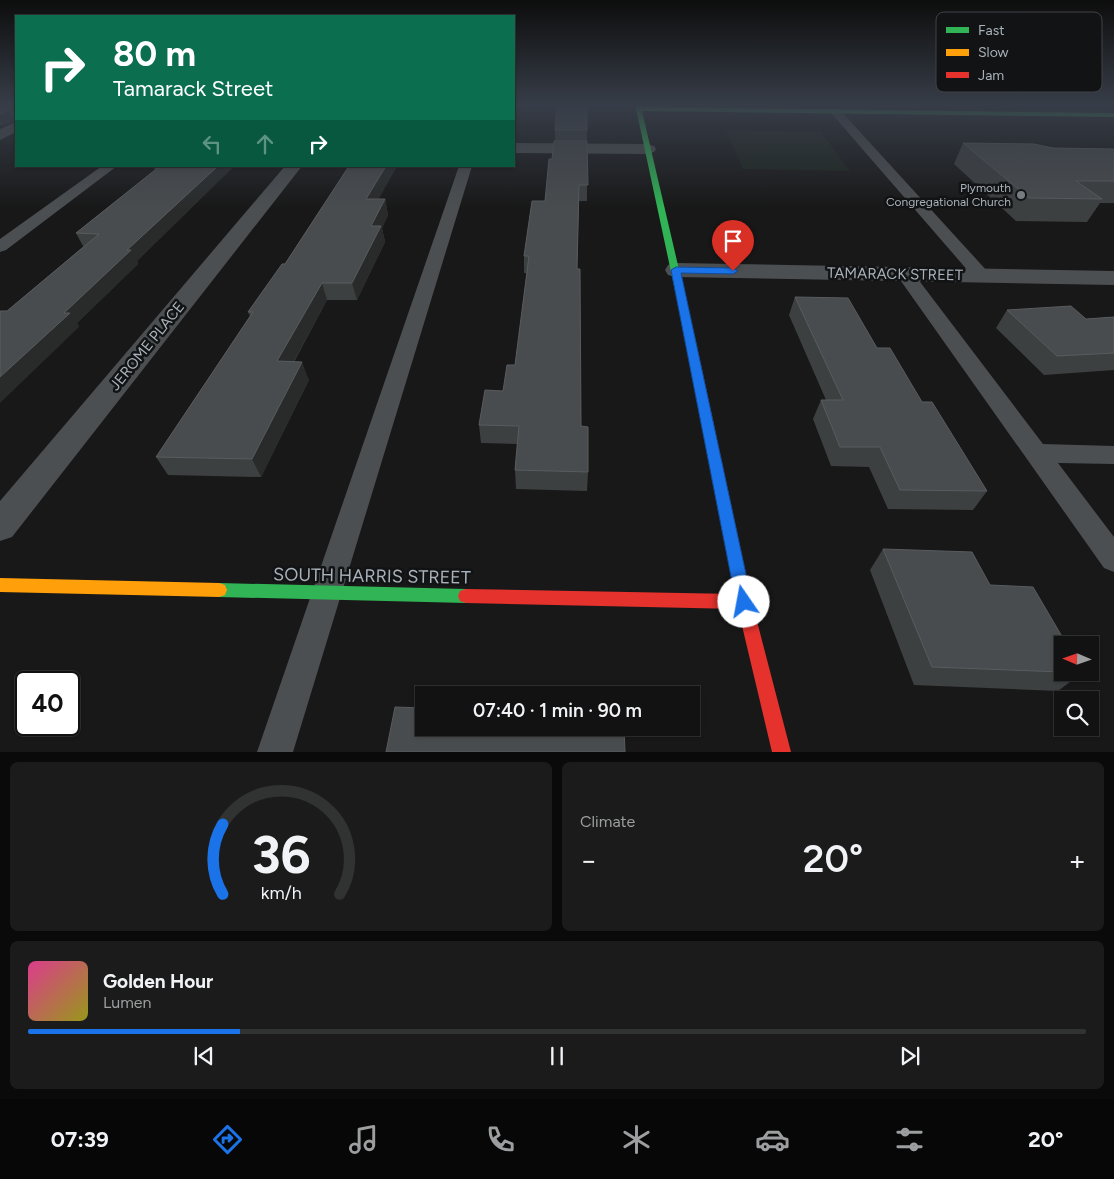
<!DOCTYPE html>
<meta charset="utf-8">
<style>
:root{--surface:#121212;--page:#1b1b1b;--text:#f1f3f6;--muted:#9c9e9f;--line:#313232;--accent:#1a73e8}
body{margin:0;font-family:Figtree,sans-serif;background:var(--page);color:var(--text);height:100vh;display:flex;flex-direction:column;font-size:19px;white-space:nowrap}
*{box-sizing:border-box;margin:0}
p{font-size:16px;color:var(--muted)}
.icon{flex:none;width:28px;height:28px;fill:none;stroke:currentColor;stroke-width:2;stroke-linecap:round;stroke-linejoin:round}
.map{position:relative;height:752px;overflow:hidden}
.sheet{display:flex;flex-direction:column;gap:10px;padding:10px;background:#0a0a0a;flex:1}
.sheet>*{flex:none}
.top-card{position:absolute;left:15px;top:15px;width:500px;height:152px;border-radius:0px;box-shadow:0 1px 4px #0004,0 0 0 1px var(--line);background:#0b6e4f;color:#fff;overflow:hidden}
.needle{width:32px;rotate:272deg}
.tools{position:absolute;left:1054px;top:636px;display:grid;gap:10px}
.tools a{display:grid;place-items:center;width:45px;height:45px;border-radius:0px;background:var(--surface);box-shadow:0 1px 4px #0004,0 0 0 1px var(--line);font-size:25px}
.speed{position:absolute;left:15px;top:671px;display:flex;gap:10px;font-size:25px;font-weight:700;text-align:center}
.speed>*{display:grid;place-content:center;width:65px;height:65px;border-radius:50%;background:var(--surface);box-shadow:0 1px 4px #0004,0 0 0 1px var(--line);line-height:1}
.speed .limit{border:2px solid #111;border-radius:8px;background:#fff;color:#111}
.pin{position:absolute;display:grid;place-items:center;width:42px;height:42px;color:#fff;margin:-51px -21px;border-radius:50% 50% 50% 0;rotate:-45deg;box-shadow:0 0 5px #0007}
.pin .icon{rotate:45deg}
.me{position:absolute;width:55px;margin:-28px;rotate:348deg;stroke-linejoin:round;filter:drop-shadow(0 0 4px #0008)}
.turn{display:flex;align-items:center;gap:18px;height:105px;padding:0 15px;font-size:22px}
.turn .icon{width:65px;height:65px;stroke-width:2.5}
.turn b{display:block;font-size:35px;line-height:42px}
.lanes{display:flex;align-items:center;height:48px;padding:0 15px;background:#0003;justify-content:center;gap:25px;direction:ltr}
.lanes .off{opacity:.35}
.big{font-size:38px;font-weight:600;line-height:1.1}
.sheet .tile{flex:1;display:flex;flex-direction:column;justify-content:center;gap:8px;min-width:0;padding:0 18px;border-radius:8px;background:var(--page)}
.sheet .dial{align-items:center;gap:0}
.dial svg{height:130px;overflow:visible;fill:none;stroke:var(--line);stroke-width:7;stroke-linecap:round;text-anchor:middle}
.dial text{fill:var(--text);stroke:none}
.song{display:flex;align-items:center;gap:15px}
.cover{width:60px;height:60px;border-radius:8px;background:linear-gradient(135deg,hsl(330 70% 55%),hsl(60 70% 35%))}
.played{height:5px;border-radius:2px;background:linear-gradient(90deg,var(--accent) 20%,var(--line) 20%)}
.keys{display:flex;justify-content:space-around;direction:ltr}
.heat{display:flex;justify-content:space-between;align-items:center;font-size:28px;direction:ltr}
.sheet .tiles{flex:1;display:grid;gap:10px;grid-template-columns:1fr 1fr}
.tile:last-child{grid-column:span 2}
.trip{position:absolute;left:415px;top:686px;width:285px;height:50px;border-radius:0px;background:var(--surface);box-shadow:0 1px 4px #0004,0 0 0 1px var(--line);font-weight:600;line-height:50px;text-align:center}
.tabs{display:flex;height:80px;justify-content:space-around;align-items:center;background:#070707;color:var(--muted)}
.tabs .icon{width:35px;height:35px}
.tabs .active{color:var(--accent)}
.tabs b{font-size:22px;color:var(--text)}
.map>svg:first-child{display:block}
.green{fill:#1c231c}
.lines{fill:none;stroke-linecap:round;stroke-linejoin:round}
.lane{fill:#4c4f51;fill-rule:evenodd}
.street{fill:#4c4f51;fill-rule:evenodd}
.fast{fill:#30b455;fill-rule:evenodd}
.slow{fill:#ff9f0a;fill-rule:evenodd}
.jam{fill:#e5322d;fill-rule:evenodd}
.wall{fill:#3d4041}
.shaded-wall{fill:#292b2b}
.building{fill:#494c4e;stroke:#585c5f}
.route{fill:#1a73e8;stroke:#114b97}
.poi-dot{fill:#767c81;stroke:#121314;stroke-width:2}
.labels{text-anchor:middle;stroke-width:5;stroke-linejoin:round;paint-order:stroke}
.far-poi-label{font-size:12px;fill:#a9b2ba;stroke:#121314;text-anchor:end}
.street-label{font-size:15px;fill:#a9b2ba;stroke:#121314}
.near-street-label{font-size:18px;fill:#a9b2ba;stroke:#121314}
.key{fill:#121314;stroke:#3f4346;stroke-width:1}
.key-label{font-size:14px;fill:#a9b2ba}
</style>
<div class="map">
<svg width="1114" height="752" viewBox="0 0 1114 752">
<rect width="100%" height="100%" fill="#181818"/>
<path class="green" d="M726,130L821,132L850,171L743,169Z"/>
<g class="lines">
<path class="lane" d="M836,109L840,110L988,272L991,276L988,280L982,281L976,280L832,114L830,112Z
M102,166H117L6,250L0,252V239Z
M459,166H472L293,752H257Z
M905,269L911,270L1043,444L1114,446V464L1058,463L1114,537V572L1104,568L896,274L899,270Z"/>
<path class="street" d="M16,122V132L0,140V129Z
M514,143L648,144L654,146L656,149L654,152L648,154L514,153Z
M285,166H302L12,537L0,541V501Z
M676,263L1114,271V285L676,277L668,275L665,270L668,265Z"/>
<path class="fast" d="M635,104H641L642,107L1114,113V117L642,111L698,351L693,354L688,351Z
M219,583L466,589L472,591L474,596L472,601L466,603L219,597L213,595L211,590L213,585Z"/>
<path class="slow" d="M0,578L219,583L225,585L227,590L225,595L219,597L0,592Z"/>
<path class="jam" d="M693,348L698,351L752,602L791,752H772L738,609L466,603L460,601L458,596L460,591L466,589L735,594L688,351Z"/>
</g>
<path class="wall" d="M0,104H16V123L15,121L3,125H0Z
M587,104V201H579L577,269L581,426L588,472L587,491L516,489L515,470L517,444L481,443L479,425L503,391L515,365L527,273H524V256L545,201L555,141V130Z
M963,143L1053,148L1114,149V203H1100L1087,222L1016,221L954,164Z
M153,166H234L137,261L138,264L77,323L79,327L7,311L84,246H83L76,233L155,170Z
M349,166H397L378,199H385L388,215L382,228L385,242L357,300H327L294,362L309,380L261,477L168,475L156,457L250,316L248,312L285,264Z
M795,297L877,348L922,402L987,491L973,510L888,509L869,467L831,466L813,419L821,400H826L789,315Z
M1007,310L1086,319L1114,317V370L1044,375L996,328Z
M883,549L990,585L1062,645V672H1083L1058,691L914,685L870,570Z"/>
<path class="shaded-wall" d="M10,110L12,115L15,121L3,125L0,120V114Z
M218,166H234L137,261L138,264L77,323L79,327L0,403V377L127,250Z
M386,166H397L370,215L366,199Z
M385,199L388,215L382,228L385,242L357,300L352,283L371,226Z
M322,283L327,300L284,379L277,361Z
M302,362L309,380L261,477L252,459Z"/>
<path class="building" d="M0,104H16V115H12L10,110L0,114Z
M557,104H587V130H555Z
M554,141H587L588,185H579L577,269H580L581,426L588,427V472L515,470L519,426L479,425L485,390L503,391L507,365H515L529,256H524L532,201H545L549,159H552Z
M963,143L1034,144L1053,148L1114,149V181H1076L1102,199L1029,198Z
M160,166H218L127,250H131L64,313H70L0,377V311H7L99,234L76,233Z
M349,166H386L366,199H385L371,226H381L352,283H322L277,361L302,362L252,459L156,457L253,312H248L282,264H285Z
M795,297L848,298L877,348H890L922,402H932L987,491L900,490L880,447H840L821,400H843Z
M1071,306L1086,319L1114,317V353L1057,356L1007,310Z
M883,549L972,552L990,585L1033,587L1067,645H1062V672L932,667Z
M395,707L424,708V728H624L625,752H386Z"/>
<linearGradient id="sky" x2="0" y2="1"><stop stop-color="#0d0d0d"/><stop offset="0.5" stop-color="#373d48"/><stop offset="1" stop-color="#373d48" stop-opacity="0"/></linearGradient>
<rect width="1114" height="209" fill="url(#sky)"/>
<path class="route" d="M676,267L733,268L738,271L733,274L681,273L752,602L750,607L744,609L739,607L736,602L671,270Z"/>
<circle class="poi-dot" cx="1021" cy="195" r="5"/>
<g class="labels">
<g class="far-poi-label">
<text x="1011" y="192">Plymouth<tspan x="1011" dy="14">Congregational Church</tspan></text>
</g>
<g class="street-label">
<text transform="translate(895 274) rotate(1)" y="5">TAMARACK STREET</text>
<text transform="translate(147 346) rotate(-51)" y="5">JEROME PLACE</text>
</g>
<g class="near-street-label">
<text transform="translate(372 576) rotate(1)" y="6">SOUTH HARRIS STREET</text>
</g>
</g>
<rect x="936" y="12" width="166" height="80" rx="8" class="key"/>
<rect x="946" y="27" width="23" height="6" fill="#30b455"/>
<rect x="946" y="49" width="23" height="7" fill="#ff9f0a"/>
<rect x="946" y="72" width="23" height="6" fill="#e5322d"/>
<g class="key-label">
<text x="978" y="35">Fast</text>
<text x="978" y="57">Slow</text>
<text x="978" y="80">Jam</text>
</g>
</svg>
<div class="tools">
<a><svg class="needle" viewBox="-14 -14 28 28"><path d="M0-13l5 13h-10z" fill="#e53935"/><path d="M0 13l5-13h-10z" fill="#9c9e9f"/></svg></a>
<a><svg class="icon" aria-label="search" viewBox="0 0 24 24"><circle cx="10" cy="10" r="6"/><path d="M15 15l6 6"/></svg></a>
</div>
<div class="speed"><div class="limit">40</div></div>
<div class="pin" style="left:733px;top:271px;background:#d93025"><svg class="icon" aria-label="arrive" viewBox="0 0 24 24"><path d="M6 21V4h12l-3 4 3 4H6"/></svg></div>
<svg class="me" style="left:744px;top:602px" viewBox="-20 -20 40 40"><circle r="19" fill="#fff"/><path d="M0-13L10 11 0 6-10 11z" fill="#1a73e8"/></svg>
<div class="trip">07:40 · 1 min · 90 m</div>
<div class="top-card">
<div class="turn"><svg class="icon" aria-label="right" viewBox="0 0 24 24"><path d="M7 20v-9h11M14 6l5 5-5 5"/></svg><div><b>80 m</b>Tamarack Street</div></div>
<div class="lanes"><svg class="icon off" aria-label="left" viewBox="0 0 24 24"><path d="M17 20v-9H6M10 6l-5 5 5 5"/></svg><svg class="icon off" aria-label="ahead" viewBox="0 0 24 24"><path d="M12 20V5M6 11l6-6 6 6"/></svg><svg class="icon" aria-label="right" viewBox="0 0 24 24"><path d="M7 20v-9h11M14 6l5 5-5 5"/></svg></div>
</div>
</div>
<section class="sheet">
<div class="tiles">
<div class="tile dial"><svg viewBox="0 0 100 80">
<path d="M14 69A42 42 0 1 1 86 69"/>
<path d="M14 69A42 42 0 0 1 14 26" stroke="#1a73e8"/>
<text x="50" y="56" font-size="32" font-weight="700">36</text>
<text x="50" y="72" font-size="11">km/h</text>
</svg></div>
<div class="tile"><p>Climate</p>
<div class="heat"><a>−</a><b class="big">20°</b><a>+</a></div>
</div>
<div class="tile">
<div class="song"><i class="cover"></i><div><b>Golden Hour</b><p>Lumen</p></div></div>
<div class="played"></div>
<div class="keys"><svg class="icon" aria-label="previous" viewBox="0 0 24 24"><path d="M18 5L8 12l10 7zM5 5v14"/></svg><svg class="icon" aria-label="pause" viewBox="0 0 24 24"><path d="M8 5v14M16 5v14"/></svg><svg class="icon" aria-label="next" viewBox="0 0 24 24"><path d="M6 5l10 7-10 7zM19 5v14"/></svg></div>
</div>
</div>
</section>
<nav class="tabs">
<b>07:39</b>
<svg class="icon active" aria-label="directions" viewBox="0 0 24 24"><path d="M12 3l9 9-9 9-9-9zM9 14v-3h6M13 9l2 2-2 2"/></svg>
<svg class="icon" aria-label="music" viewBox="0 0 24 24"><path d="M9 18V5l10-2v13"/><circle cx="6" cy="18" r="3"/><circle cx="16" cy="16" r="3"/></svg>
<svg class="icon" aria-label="phone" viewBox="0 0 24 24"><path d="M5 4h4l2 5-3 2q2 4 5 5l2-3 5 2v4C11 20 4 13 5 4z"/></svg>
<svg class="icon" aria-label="climate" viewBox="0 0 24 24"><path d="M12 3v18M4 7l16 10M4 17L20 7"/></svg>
<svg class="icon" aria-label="car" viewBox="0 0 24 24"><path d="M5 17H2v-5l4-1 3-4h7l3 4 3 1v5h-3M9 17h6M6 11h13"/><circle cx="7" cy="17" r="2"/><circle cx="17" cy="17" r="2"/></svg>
<svg class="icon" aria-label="filters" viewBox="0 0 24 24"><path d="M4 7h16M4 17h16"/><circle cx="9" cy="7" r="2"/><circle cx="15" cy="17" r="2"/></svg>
<b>20°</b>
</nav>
